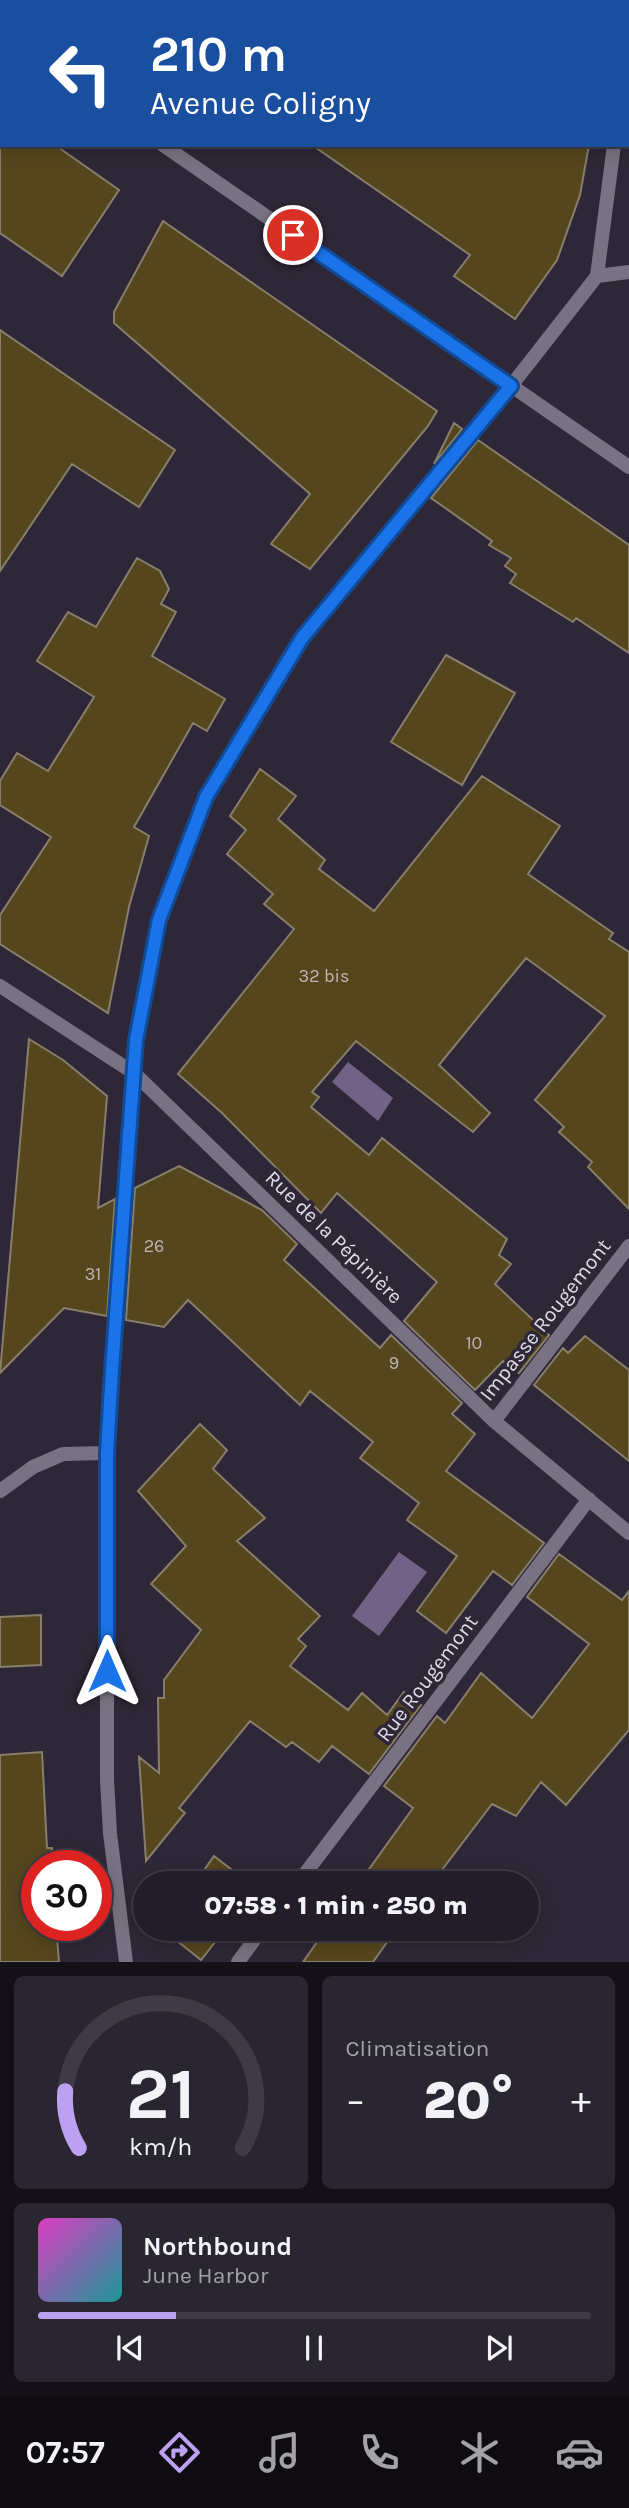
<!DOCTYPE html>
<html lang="fr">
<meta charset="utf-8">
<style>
:root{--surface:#221d29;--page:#2a2631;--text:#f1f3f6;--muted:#a2a2a8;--line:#3f3b46;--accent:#bca0f2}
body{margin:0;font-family:Karla,sans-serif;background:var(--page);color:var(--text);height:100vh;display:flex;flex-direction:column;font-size:26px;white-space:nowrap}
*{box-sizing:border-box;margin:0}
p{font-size:23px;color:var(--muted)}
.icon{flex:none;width:38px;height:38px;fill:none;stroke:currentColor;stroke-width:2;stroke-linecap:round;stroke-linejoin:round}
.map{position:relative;height:1962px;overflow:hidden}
.panel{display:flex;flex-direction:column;gap:14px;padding:14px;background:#131017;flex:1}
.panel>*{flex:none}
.guide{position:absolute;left:0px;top:0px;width:630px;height:147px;box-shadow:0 4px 18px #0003,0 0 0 2px var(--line);background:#1a4fa0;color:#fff;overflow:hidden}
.speed{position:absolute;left:21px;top:1850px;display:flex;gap:14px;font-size:35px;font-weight:700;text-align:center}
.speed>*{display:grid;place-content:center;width:91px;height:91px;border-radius:50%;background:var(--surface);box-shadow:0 4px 18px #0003,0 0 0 2px var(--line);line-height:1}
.speed .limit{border:10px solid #d22;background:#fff;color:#111}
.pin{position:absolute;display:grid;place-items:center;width:60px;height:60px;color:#fff;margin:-30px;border:4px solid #fff;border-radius:50%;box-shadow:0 2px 7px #0007}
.me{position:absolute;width:77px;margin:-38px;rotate:0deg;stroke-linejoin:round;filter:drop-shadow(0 0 5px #0008)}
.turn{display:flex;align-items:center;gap:24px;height:147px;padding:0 35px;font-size:32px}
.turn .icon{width:91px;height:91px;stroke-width:2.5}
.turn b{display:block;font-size:49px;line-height:60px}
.big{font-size:52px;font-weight:800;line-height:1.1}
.panel .tile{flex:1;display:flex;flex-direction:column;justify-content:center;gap:10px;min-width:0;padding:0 24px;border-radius:10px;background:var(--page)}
.panel .dial{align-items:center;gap:0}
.dial svg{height:182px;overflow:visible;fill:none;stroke:var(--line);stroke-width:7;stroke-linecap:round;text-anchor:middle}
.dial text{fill:var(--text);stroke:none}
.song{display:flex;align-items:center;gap:21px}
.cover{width:84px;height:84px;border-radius:10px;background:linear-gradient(135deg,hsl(310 70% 55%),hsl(180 70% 35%))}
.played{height:7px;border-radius:4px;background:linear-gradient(90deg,var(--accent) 25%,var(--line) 25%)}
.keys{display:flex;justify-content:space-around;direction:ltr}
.heat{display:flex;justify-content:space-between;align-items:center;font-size:38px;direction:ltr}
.panel .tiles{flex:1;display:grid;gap:14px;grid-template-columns:1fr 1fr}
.tile:last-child{grid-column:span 2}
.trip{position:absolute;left:133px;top:1871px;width:406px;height:70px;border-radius:35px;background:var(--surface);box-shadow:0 4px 18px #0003,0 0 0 2px var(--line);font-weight:800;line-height:70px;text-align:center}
.menu{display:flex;height:112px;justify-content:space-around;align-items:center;background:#0e0c10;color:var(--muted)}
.menu .icon{width:49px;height:49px}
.menu .on{color:var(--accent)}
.menu b{font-size:32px;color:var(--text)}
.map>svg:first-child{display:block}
.water{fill:#726288}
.building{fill:#56461e;stroke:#877f6c;stroke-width:2}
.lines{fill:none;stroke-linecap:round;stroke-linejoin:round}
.minor{stroke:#797283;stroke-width:14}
.tertiary{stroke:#797283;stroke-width:14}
.route-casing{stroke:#114b97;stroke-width:18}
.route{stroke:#1a73e8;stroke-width:12}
.labels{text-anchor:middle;stroke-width:7;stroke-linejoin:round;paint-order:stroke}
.number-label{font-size:18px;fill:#beb6b5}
.street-label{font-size:21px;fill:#e0dce7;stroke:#2e2737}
</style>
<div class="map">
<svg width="629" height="1962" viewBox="0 0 629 1962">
<rect width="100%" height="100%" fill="#2e2737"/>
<path class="water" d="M348,1062L393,1098L378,1121L332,1082Z
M399,1552L427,1572L379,1636L352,1616Z"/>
<path class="building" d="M0,145H55L119,190L62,276L0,233Z
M312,145H589L580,195L557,260L515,319L454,276L470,255Z
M163,221L437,411L428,426L310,569L271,544L310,494L114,323V312Z
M0,330L175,450L139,507L72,464L0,571Z
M454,423L462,429L434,464Z
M478,440L629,545V653L576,618L573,622L510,583L516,574L505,566L511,558L489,545L492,541L431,498Z
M137,558L160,571L169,589L161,604L176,612L152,656L225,699L207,731L193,723L134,827L149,836L129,907L108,1013L0,944V915L51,837L0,805V781L17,753L48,771L94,697L37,661L68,612L96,627Z
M446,655L515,693L462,785L391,742Z
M260,769L296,796L278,819L325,860L319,869L374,911L482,776L560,826L528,874L613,933L609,939L629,952V1209L588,1167L592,1162L559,1132L564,1127L535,1100L605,1016L526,958L439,1065L490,1113L473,1132L356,1041L312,1092L319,1097L311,1107L369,1155L382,1138L507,1239L499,1255L511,1264L495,1284L549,1335L519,1373L503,1361L475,1390L404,1321L437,1282L337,1193L321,1213L222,1113L178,1074L294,929L264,904L273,894L227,854L246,830L230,816Z
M29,1039L63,1060L107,1096L98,1208L115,1199L107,1316L64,1308L0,1373Z
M179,1166L262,1210L297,1244L284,1260L380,1348L391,1335L462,1403L452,1414L475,1434L446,1471L544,1543L512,1585L493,1571L446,1633L417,1611L457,1556L407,1520L419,1503L360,1458L373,1442L310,1391L300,1405L188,1300L164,1327L126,1320L135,1188Z
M585,1336L629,1370V1461L534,1385L563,1348L568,1353Z
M200,1424L227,1450L213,1469L265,1518L237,1541L320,1616L298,1639L306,1646L290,1666L348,1710L362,1693L387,1715L404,1692L421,1705L369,1774L332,1746L319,1762L292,1742L286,1747L250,1721L179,1808L185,1813L146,1861L139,1757L159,1773L158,1698H164V1680L201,1630L151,1584L186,1546L138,1491Z
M559,1554L622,1600L629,1591V1730L566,1805L541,1782L516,1816L492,1804L432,1883H359L413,1808L384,1786L437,1716L445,1723L481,1673L532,1718L589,1644L527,1597Z
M41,1615V1665L0,1667V1617Z
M42,1752L47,1848H52L53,1866H37V1925H56L59,1962H0V1755Z
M214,1856L249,1883H195Z
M161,1928H226L201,1960Z
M327,1928H397L373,1962H303Z"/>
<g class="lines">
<path class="minor" d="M607,0V2
M597,276L629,272
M0,986L134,1073L494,1421L629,1533
M494,1421L629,1246
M0,1491L33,1467L63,1454L107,1453
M298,1883L589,1499
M126,1962L110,1833L107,1780V1453L136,1039L159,920L206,797L302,638L511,386L597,276L614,145
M238,1962L263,1928"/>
<path class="tertiary" d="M0,32L2,34
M163,145L629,467"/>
</g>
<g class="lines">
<g class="route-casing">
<path id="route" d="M107,1671V1453L112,1370L136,1040L159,920L206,797L302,638L511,386L293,235"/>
</g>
<use href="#route" class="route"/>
</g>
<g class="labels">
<g class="number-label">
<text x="324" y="982">32 bis</text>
<text x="154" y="1252">26</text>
<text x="93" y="1280">31</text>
<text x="474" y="1349">10</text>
<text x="394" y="1369">9</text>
</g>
<g class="street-label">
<text transform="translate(334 1237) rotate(44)" y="7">Rue de la Pépinière</text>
<text transform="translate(545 1320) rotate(-52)" y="7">Impasse Rougemont</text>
<text transform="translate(427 1678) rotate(-53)" y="7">Rue Rougemont</text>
</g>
</g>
</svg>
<div class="speed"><div class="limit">30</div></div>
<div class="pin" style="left:293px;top:235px;background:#d93025"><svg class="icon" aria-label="arrive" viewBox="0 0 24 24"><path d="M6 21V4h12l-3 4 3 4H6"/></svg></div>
<svg class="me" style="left:107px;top:1671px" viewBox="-20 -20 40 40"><path d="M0-17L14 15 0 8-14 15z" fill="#1a73e8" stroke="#fff" stroke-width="4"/></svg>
<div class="trip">07:58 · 1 min · 250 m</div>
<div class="guide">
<div class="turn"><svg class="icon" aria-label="left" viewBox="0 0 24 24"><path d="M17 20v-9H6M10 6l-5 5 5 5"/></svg><div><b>210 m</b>Avenue Coligny</div></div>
</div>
</div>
<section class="panel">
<div class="tiles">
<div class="tile dial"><svg viewBox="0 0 100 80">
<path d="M14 69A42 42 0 1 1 86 69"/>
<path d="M14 69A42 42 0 0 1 8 44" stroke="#bca0f2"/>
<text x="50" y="56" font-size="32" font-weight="700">21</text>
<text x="50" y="72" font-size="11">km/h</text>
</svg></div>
<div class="tile"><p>Climatisation</p>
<div class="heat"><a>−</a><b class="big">20°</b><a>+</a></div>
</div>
<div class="tile">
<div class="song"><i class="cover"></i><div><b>Northbound</b><p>June Harbor</p></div></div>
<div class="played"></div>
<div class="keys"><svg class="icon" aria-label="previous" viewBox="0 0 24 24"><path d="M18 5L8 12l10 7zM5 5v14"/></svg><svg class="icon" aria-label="pause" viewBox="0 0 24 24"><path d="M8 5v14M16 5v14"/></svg><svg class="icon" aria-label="next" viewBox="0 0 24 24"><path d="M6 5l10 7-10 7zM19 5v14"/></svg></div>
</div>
</div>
</section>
<nav class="menu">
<b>07:57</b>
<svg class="icon on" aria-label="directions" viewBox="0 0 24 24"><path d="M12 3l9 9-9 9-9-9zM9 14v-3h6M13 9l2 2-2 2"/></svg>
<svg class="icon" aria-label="music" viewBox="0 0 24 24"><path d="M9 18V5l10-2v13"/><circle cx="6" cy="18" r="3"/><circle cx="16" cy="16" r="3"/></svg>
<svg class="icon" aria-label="phone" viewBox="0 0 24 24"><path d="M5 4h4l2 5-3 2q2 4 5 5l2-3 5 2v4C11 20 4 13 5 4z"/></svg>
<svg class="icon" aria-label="climate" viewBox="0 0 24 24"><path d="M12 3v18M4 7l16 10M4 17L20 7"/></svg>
<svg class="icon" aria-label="car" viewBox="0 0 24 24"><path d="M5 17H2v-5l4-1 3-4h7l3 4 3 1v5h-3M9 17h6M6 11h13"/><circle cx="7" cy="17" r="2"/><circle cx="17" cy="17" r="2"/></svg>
</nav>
